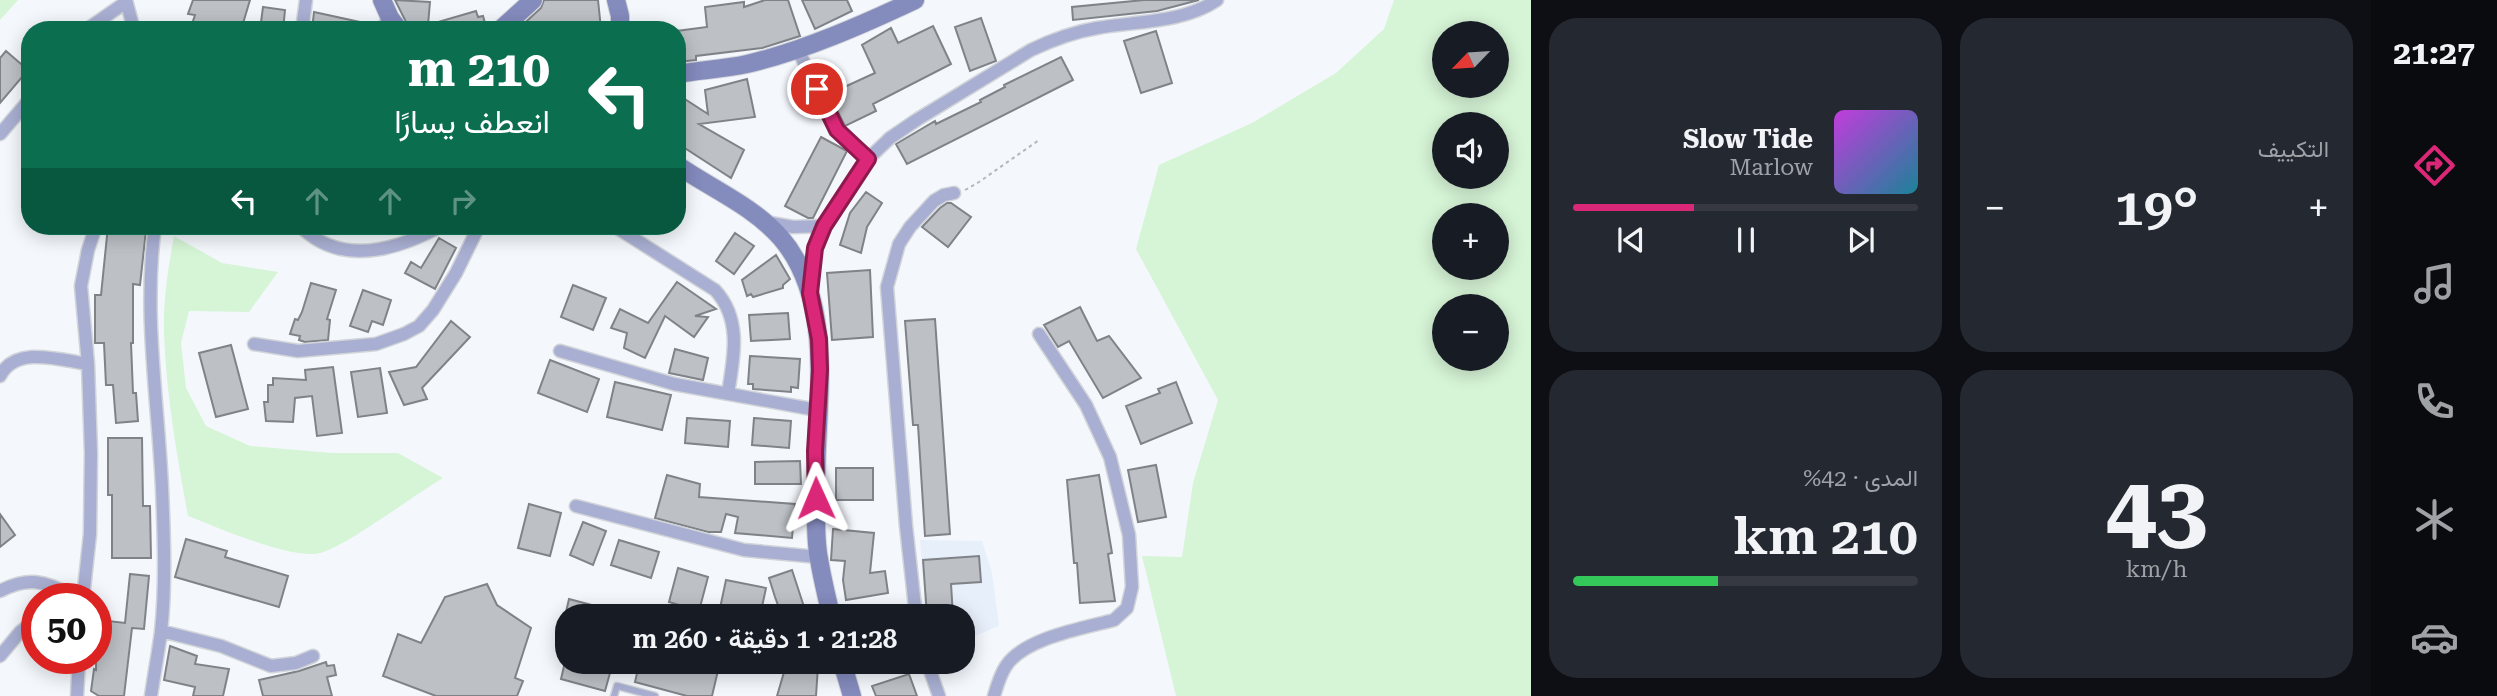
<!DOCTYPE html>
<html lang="ar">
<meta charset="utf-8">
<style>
:root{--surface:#171b24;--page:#242831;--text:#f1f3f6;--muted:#9ea1a6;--line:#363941;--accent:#db2777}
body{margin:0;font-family:"Roboto Serif",Vazirmatn,serif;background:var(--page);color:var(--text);direction:rtl;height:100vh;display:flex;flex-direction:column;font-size:26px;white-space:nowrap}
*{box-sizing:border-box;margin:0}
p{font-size:23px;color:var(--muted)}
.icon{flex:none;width:38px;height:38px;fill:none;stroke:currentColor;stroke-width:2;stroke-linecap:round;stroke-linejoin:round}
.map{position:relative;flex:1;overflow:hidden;direction:ltr}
.details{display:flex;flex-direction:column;gap:18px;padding:18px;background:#0d0f14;width:840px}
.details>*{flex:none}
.top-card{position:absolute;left:21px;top:21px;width:665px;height:214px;border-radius:28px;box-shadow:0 4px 18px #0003;direction:rtl;background:#0b6e4f;color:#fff;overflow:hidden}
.needle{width:46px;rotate:245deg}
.controls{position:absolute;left:1432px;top:21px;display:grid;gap:14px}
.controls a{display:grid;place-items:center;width:77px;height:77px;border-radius:50%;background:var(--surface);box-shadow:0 4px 18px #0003;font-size:35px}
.speed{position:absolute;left:21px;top:583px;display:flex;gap:14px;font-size:35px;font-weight:700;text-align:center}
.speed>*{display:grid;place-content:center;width:91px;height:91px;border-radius:50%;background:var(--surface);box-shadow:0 4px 18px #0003;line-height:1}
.speed .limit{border:10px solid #d22;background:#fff;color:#111}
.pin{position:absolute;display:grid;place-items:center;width:60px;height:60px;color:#fff;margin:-30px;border:4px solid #fff;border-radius:50%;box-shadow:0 2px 7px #0007}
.me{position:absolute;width:77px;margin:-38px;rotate:359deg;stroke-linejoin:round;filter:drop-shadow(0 0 5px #0008)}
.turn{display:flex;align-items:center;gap:24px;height:147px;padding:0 21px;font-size:32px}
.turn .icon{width:91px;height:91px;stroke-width:2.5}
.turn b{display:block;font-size:49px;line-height:60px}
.lanes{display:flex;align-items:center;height:66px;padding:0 21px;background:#0003;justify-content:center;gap:35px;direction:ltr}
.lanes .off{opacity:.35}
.big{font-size:52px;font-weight:600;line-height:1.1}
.details .card{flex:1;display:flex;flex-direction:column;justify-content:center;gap:10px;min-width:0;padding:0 24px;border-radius:28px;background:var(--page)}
.details .dial{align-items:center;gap:0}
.dial b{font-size:91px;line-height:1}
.song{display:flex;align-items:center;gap:21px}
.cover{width:84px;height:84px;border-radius:10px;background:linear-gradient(135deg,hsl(290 70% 55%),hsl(190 70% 35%))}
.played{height:7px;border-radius:4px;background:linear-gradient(90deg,var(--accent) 35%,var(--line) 35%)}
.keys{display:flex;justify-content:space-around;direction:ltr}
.heat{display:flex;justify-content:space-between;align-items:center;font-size:38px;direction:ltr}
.charge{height:10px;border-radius:5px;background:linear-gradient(90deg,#34c759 42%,var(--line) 0)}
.details .tiles{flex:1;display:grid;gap:18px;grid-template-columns:repeat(2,1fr)}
.trip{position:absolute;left:555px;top:604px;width:420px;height:70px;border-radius:28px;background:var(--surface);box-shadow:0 4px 18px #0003;font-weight:600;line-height:70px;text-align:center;direction:rtl}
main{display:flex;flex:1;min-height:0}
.dock{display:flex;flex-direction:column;width:126px;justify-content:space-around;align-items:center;background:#090b0e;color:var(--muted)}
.dock .icon{width:49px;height:49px}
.dock .selected{color:var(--accent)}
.dock b{font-size:32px;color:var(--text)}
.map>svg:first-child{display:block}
.built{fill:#e7effb}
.green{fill:#d6f4d6;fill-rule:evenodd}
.building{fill:#bdc1c6;stroke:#7f8387;stroke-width:2}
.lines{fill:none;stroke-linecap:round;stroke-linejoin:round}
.lane-casing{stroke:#d1d4d8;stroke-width:9}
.street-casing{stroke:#d1d4d8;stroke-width:15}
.secondary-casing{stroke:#d1d4d8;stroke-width:20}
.path{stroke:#b4b7bb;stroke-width:2;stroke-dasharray:3.5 3.5;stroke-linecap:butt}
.lane{stroke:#a9afd2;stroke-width:6}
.street{stroke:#a9afd2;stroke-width:12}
.secondary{stroke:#848bbd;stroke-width:18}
.route-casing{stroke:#8e194d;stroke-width:18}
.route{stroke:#db2777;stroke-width:12}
</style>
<main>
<nav class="dock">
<b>21:27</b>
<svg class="icon selected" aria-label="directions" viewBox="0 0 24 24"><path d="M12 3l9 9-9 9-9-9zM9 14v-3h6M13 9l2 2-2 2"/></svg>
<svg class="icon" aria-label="music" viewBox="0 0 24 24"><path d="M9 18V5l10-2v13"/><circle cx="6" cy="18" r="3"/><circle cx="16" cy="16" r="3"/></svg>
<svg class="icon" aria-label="phone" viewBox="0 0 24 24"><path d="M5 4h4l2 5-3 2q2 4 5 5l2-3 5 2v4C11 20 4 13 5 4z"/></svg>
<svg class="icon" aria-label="climate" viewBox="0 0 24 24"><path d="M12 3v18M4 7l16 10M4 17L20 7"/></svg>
<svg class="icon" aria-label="car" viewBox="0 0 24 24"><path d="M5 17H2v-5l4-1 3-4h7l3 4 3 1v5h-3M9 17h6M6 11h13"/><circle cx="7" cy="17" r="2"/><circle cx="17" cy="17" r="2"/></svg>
</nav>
<section class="details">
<div class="tiles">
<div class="card"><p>التكييف</p>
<div class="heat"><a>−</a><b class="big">19°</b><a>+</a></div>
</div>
<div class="card">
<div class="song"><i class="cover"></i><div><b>Slow Tide</b><p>Marlow</p></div></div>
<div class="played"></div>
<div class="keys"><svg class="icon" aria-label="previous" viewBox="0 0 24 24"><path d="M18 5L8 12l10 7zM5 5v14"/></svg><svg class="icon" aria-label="pause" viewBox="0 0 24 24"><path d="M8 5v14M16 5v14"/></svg><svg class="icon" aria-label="next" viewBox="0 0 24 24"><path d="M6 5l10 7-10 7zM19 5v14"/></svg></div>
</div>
<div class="card dial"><b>43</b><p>km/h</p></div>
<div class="card"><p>المدى · 42%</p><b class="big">210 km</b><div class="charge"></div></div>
</div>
</section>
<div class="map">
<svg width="1531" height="696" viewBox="0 0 1531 696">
<rect width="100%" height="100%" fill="#f4f8fd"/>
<path class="built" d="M920,540L982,541L992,573L999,626L963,641L962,616H926Z"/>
<path class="green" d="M0,0H18L0,20Z
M1394,0H1531V696H1176L1142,556L1182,557L1193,483L1218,400L1136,249L1159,165L1252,123L1336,73L1384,29ZM1444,33H1496V86H1444ZM1444,124H1496V177H1444ZM1444,215H1496V268H1444ZM1444,306H1496V359H1444Z
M174,236L222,263L278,272L249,312L189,311L181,343L186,388L206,426L250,446L331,453H398L443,478C418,492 338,553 315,554C283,556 219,528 188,516C177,456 166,394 164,333C163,301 168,268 174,236Z"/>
<path class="building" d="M193,0H250L241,30H190L195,15L188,14Z
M395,0L430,2L428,25L476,11L478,17L483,16L487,30H410Z
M544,0H598L601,29L517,30L541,8Z
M765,0H788L800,36L762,48L696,56V60L677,62V31L707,27L705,7L744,2V7Z
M802,0H847L852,11L815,29Z
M1144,0H1199L1157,11L1073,20L1072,7Z
M263,7L285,10L283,30H260Z
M314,12L360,22L357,30H312Z
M981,18L996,61L970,71L955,27Z
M933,26L951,64L873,104L876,111L845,126L829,94L875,73L862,45L891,28L898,43Z
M1156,31L1172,83L1141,93L1124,41Z
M6,51L28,70L0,103V58Z
M1061,57L1073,80L907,164L896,144L935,121L936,124L981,102L980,100L1005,87L1004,85Z
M747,79L755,117L699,124L744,150L731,178L677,143V94L708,114L705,90Z
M821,137L847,151L813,218H808L785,206Z
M866,192L882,203L867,227L861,253L840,245L850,213Z
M947,203H951L971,217L948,247L922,227L940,208Z
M108,226L146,230L140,285L133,284V343H131L133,393H136L138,421L116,423L113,385H106L104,343H95V295H101Z
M735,233L754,246L734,274L716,261Z
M439,238L456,248L435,289L405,273L411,262L421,268Z
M776,255L790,279L783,285V288L753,297L751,294L747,296L742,280Z
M870,270L873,337L832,340L827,273Z
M677,282L716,309L695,316L708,317L694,337L665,316L645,358L624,348L627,333L611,328L620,309L648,323Z
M311,283L336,290L327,319L330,320L328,340L305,342L299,340L300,336L290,334L295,319L298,320L302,312Z
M573,285L606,298L593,330L561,317Z
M363,290L391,300L383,325L372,321L368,332L350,326Z
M1080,307L1097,341L1109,336L1141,378L1103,398L1069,341L1058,347L1044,325Z
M788,313L790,339L751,341L749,315Z
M935,319L950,534L925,536L918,425H913L905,321Z
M451,321L470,337L422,388L427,399L404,405L389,372L416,367Z
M231,345L248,409L216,417L199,353Z
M675,349L708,358L703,380L669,373Z
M750,356L800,359L798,388L791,387V392L753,389V384H748Z
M550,360L599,379L587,412L538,393Z
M333,367L342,433L317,436L312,396L295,398L293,422L266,421L264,402H268V385H273V378L306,380L305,370Z
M380,368L387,413L358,417L351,372Z
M615,382L671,395L662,430L607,417Z
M1176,382L1192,423L1141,444L1126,406L1160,393L1158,389Z
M687,418L730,421L728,447L685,443Z
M754,418L791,421L789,448L752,445Z
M108,438H142L143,506H150L151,558H112V495H108Z
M800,461L801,484H755V462Z
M1156,465L1166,517L1138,522L1128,470Z
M836,468H873V500H836Z
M667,475L700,484L699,497L795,504L792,538L735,533L738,517L726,514L721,532H708L655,518Z
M1099,475L1112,553L1108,554L1115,601L1080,603L1077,563H1074L1067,480Z
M529,504L561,513L550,556L518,548Z
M0,514L15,535L0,547Z
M583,522L606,531L593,565L570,555Z
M833,529L874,533L870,573L885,571L888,593L846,600L843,580L845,561L831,560Z
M186,539L227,551L225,557L288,576L279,607L175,577Z
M619,540L659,552L651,578L611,565Z
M979,556L981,582L951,584L953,616H927L923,560Z
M678,568L708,577L699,611L669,602Z
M792,570L807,616H782L775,597L769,578Z
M130,574L149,576L144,629L132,628L124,696H99L91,691L94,669L96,670V643L100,620L125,623Z
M726,580L766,588L760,616H732L719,613Z
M487,584L497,605L531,628L515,678L523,681L517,696H436L383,676L398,634L421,643L445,597Z
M569,599L622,613V616H565Z
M170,646L197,656L195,664L229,669L223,696H193L195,687L164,680Z
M326,662L327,666L334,665L336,675L327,677L332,696H263L259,680L299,671Z
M565,662H613L605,691L561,679Z
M621,662H720L712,696H687L635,682L638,669L621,665Z
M787,662H804L818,666L816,696H777Z
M909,674L917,696H876L872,686Z"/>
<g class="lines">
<g class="lane-casing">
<path id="lane" d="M663,613L684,616
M614,696L617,686L655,696"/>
</g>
<g class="street-casing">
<path id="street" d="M126,0L134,30
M86,30L126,2
M302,30L306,0
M380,30L390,18
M797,48L837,130L868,159
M0,134L30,99
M765,222L793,227L824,226
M300,226C341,267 397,250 441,226
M614,226L715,290C742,319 734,357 728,393
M810,291L817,240L868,159L890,138L918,119L1031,50C1052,40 1073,32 1097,28C1136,21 1183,23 1217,0
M254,344L298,351L376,344L404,334L419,326L433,310L456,273L479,226
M560,351L674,384L817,410
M0,376C16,345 60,360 88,364
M576,506L744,550L818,557
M0,591C34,574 47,584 79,598
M83,598L90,534L91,453L88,364L81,286L88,250L96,226
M916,616L906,526L887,287L899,244L910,227L934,201L944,195L954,193
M161,631L221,646L271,666L296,663L313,656
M0,656L20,632L37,619
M927,662L939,696
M77,696L79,658
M151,696C154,675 158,654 161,632C166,585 164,535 162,488C158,400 143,313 155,226
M994,696C997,686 1000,675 1006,666C1024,638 1084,628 1114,620L1127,608L1132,587L1129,535L1110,457L1086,405L1039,334"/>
</g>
<g class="secondary-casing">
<path id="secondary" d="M382,0L390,18L399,30
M616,0L620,16V30
M500,30L533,0
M677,74C700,70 724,69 747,64C803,51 864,24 915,0
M677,165C712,189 753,206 781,238C839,306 814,414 816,495C816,516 815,539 819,559C822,578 827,597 831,616
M842,662L852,696"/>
</g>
<path class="path" d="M965,190L979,182L1039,140"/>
<use href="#lane" class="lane"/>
<use href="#street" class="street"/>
<use href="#secondary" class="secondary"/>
</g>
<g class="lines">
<g class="route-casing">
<path id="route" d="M816,498L815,451L820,370L819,339L810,293L815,248L824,226L868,159L837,130L817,89"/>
</g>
<use href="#route" class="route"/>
</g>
</svg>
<div class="controls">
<a><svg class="needle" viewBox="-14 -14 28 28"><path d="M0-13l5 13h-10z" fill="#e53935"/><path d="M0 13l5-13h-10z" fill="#9ea1a6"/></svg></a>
<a><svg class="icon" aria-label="sound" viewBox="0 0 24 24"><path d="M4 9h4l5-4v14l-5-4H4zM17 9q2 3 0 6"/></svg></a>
<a>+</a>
<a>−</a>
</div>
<div class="speed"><div class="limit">50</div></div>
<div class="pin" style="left:817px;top:89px;background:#d93025"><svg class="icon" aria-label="arrive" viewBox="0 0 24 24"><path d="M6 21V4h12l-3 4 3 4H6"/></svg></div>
<svg class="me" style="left:816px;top:498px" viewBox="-20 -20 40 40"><path d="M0-17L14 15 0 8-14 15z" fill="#db2777" stroke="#fff" stroke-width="4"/></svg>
<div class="trip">21:28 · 1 دقيقة · 260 m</div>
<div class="top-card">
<div class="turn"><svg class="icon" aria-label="left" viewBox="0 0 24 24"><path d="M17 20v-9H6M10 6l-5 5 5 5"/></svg><div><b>210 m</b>انعطف يسارًا</div></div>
<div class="lanes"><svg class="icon" aria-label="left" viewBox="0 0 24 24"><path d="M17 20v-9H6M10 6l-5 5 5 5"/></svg><svg class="icon off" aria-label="ahead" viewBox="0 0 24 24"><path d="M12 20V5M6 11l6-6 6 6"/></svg><svg class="icon off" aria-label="ahead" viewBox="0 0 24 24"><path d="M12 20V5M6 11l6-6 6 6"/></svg><svg class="icon off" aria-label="right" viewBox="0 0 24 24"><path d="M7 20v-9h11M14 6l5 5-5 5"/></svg></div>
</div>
</div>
</main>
